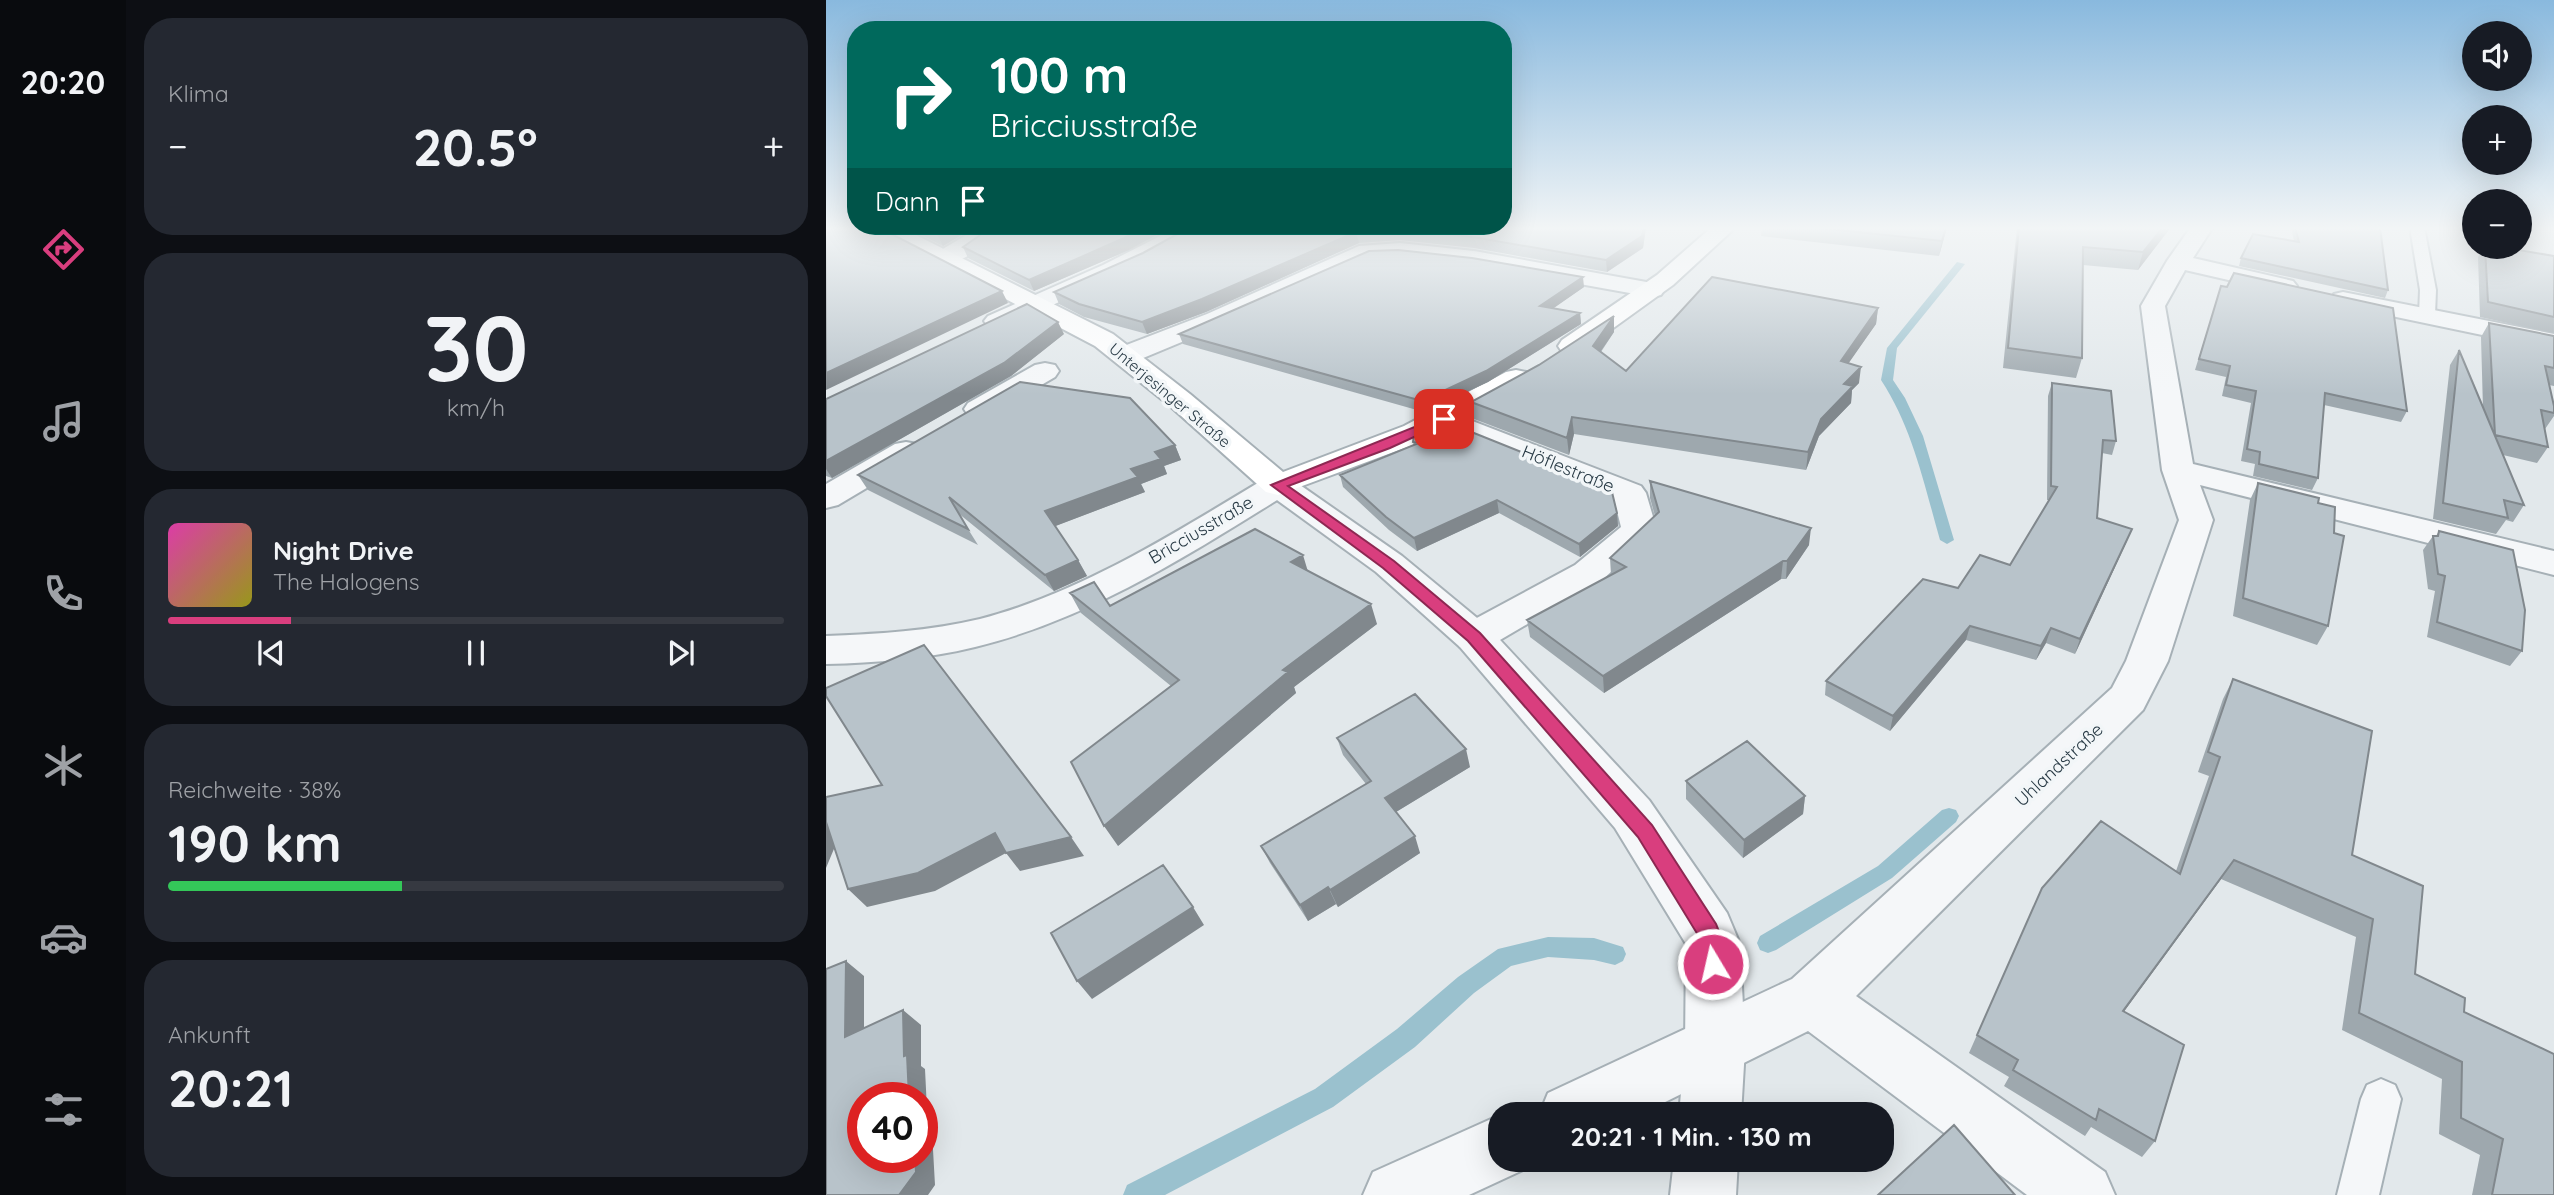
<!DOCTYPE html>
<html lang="de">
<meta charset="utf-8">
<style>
:root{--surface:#171b24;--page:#242831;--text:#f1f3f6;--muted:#9ea1a6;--line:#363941;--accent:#d93e7e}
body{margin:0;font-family:Quicksand,sans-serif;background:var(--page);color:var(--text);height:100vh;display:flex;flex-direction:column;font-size:26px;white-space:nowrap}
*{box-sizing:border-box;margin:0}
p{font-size:23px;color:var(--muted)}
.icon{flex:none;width:38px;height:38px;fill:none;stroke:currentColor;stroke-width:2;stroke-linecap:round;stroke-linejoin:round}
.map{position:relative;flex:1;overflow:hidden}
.side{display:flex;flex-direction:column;gap:18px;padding:18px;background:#0d0f14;width:700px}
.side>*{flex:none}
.guide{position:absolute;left:21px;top:21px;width:665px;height:214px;border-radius:28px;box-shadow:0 7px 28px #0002;background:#00695c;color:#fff;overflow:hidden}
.fabs{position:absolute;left:1636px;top:21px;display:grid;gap:14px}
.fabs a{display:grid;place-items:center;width:70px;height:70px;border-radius:50%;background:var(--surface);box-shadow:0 7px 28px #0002;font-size:35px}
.speed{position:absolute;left:21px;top:1082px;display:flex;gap:14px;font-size:35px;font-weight:700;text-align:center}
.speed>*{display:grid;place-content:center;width:91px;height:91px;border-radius:50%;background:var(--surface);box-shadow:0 7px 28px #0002;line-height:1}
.speed .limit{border:10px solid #d22;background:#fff;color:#111}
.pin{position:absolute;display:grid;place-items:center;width:60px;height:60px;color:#fff;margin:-30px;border-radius:14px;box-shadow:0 4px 10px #0006}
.me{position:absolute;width:77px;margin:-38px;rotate:351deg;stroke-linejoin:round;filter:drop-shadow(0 0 5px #0008)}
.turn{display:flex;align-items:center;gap:24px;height:147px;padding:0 28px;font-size:32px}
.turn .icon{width:91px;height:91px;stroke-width:2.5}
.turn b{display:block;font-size:49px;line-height:60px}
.then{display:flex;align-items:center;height:66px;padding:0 28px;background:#0003;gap:14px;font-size:26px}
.big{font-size:52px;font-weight:700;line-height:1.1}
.side .widget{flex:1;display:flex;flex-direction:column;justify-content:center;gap:10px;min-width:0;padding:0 24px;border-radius:28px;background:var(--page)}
.side .dial{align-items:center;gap:0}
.dial b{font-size:91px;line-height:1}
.song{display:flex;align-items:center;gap:21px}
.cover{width:84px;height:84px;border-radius:10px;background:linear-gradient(135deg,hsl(320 70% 55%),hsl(60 70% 35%))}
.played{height:7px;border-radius:4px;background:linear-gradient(90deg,var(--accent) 20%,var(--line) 20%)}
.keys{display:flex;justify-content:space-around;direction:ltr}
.heat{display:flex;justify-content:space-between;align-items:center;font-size:38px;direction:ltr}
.charge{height:10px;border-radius:5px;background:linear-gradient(90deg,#34c759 38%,var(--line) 0)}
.trip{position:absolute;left:662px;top:1102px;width:406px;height:70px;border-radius:28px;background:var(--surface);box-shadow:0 7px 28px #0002;font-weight:700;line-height:70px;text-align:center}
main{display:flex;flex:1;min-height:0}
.dock{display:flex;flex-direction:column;width:126px;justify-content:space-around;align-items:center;background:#090b0e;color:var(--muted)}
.dock .icon{width:49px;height:49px}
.dock .on{color:var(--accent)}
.dock b{font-size:32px;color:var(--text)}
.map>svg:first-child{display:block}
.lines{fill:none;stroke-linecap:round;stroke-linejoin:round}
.stream{fill:#9ac1ce;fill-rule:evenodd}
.service-casing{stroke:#a6b0b6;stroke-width:4}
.minor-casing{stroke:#a6b0b6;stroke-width:4}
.tertiary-casing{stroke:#a6b0b6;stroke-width:4}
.secondary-casing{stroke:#a6b0b6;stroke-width:4}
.service{fill:#f5f7f9;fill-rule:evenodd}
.minor{fill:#f5f7f9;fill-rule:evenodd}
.tertiary{fill:#f5f7f9;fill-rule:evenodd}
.secondary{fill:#fff;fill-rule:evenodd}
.wall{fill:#9ea8ae}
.shaded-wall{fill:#81888d}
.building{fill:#b8c3ca;stroke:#81888d;stroke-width:2}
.route{fill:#d93e7e;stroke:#8d2852;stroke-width:2}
.labels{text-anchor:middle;stroke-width:7;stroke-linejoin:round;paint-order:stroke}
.far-street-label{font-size:16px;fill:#283a45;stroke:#f2f6f8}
.street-label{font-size:18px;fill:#283a45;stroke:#f2f6f8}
</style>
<main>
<nav class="dock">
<b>20:20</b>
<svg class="icon on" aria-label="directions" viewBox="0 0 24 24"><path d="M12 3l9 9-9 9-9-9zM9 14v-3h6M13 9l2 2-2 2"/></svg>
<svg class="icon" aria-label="music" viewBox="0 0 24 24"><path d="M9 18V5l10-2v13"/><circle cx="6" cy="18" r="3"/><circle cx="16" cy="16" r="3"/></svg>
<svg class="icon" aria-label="phone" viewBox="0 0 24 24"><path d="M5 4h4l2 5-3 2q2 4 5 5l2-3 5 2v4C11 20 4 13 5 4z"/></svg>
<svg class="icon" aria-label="climate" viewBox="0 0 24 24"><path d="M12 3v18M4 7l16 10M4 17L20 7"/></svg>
<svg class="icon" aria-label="car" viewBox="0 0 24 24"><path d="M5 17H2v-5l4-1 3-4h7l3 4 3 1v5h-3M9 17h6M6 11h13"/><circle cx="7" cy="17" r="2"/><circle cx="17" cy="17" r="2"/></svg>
<svg class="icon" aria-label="filters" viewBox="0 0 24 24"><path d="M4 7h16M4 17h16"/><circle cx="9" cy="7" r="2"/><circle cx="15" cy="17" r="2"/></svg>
</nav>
<section class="side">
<div class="widget"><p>Klima</p>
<div class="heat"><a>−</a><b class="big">20.5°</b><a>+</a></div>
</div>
<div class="widget dial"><b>30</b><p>km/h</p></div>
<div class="widget">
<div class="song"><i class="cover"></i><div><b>Night Drive</b><p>The Halogens</p></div></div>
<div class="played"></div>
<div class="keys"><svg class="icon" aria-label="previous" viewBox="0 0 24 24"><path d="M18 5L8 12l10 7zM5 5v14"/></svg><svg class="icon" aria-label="pause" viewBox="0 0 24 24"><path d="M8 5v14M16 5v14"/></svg><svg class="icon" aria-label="next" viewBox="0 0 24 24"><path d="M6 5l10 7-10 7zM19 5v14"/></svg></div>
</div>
<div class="widget"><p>Reichweite · 38%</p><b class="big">190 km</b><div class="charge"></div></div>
<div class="widget"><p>Ankunft</p><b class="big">20:21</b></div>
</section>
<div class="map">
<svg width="1728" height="1195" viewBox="0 0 1728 1195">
<rect width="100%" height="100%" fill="#e2e8eb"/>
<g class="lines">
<path class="stream" d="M1131,262L1139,264L1071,348L1067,380L1079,398L1097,436L1128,540L1121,544L1114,540C1098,484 1087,429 1055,380L1061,348Z
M1123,808L1130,810L1133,816L1130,822L1066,878L950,950L942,953L934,950L931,943L934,936L1052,866L1116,810Z
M722,937L768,938L797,947L800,954L797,961L789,965L768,960L722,957L685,966L648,993L589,1047L507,1107L339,1195H297L301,1185L489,1089L571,1029L632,977L672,949Z"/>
<g class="service-casing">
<path id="service" d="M1584,227H1598L1610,290L1609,315L1601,320L1593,315L1594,290Z
M1555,1079L1569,1085L1575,1099L1553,1195H1511L1535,1099L1541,1085Z"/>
</g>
<g class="minor-casing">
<path id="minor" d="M154,227H176C165,244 131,268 110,263L107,258L110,253Z
M352,227H379L375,231L293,275L180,326L171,329L162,326L158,321L162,316L277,265Z
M1365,227H1387L1367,258L1467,281L1471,286L1467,291L1459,293L1359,270L1358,272L1339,306L1367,464L1728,551V575L1374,485L1387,520L1342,661L1317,710L1030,996L1279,1172L1289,1195H1201L982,1031L813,1115H713L722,1093L966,979L1286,688L1300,661L1353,520L1336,470L1315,306L1341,261Z
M574,243L648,251L826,283L835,285L838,290L835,295L826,297L648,265L574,257L545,258L399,324L310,361L300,363L290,361L286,355L290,349L381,314L533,246Z
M1517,292L1728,334V350L1508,304L1505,299L1508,294Z
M219,363L229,365L233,371L229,377L164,415L153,418L142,415L138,409L142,403L209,365Z
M618,410L815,486L820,493L831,530L775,581L662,647L648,651L634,647L628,637L634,627L749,565L795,527L788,499L607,425L603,419L607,413Z
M80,442L91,444L96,451L91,458L12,505L0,508V484L69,444Z
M452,475L464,478L469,485L464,492C364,554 264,619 149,647C100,659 50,663 0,664V636C51,634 104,631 154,619C257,592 350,532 440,478Z
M674,1115V1160H701L697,1170L643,1195H537L547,1172Z"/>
</g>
<g class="tertiary-casing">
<path id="tertiary" d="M452,475L464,478L576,556L662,627L823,800L901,913L914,944L919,1048L915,1115H853L859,1048L860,944L789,828L634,647L550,572L440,492L435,485L440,478Z
M848,1160H912L910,1195H844Z"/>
</g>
<g class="secondary-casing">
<path id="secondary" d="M46,227H74L287,334L364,394L457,472L578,426L680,372L690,370L700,372L704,378L700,384L600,440L452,495L440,492L344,406L269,346L50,231Z
M886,227H910L847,285L754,352L745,354L736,352L732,346L736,340L831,275Z"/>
</g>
<use href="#service" class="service"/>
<use href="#minor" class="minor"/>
<use href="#tertiary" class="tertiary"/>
<use href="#secondary" class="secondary"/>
</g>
<path class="wall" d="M80,227H149L117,246Z
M364,227H820L817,248L781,272L648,248L574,240L533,243L380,312L321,334L258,317L233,304L228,292L317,253Z
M936,227H1121L1113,256L935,236Z
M1191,227H1345L1312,270L1257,265L1256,358L1250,378L1177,368Z
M1465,227H1554L1562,290L1559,298L1413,266L1415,258L1468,241Z
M160,231L303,250L208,291L142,258L137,247Z
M1658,247H1675L1728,256V333L1654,317L1652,257Z
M1395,286L1581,411L1575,422L1498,405L1492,478L1486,490L1427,476L1429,464L1415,461L1425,403L1396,396L1400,377L1369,370Z
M758,287L727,308L754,313L755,324L662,382L598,412L357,344L353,334Z
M1052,308L1050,324L1022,363L1033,383L1026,390L1025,403L993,436L980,470L748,434L743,455L648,419L645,402L713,365L788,316V332L775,352L800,371Z
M1663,323L1728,336V386L1723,385L1728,406V416L1719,429L1722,447L1711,463L1677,455L1698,505L1687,522L1680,520L1670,534L1607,519L1624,365L1633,350L1657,409L1655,337Z
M238,334L185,376L6,478L0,476V399Z
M1226,383L1290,441L1286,455L1276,453L1271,518L1306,529L1300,543L1249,654L1220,643L1210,660L1140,640L1064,731L999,695L1000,681L1132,588L1184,565L1223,500H1221L1222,396Z
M587,442L791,513L792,526L754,557L673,513L591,551L563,530L517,487L514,475L588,446Z
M349,445L355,460L338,466L341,474L315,484L319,492L229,526L252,560L261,576L228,591L132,513L152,545L42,490L32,475Z
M824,481L983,545L960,579H955L778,693L704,637L701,620L785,575L784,558L829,516L824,498Z
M1432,483L1492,503L1502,626L1491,645L1407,616L1424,500Z
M1613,531L1696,651L1684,666L1601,637L1609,591L1602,589L1597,550L1607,536H1610Z
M482,571L551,624L468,687L470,693L292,846L345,686L255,613L244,593L284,606Z
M1407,679L1526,855L1589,974L1638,1012L1728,1195H1646L1654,1155L1613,1134L1616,1079L1516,1030L1530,937L1395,879L1298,1011L1329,1141L1316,1157L1265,1127L1259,1136L1178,1086L1183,1077L1143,1053L1216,888L1350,871L1383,776L1372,772L1397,699Z
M511,738L644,767L570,812L594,853L512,907L510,904L482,921L444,863L435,846L540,784L517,755Z
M860,781L979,796L977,814L917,858L860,799Z"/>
<path class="shaded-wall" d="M124,227H149L117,246L111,234Z
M321,227H346L303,250L208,291L203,280Z
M818,227H820L817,248L781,272L780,260Z
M1120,227H1121L1113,256L1116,241Z
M1337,227H1345L1312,270L1317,252Z
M530,232L533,243L380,312L321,334L316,322Z
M757,277L758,287L715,317L714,306Z
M176,291L182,303L0,390V373Z
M1052,308L1050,324L1013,377L1015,361Z
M754,313L755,324L662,382L598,412L596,401Z
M788,316V332L768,361L767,346Z
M232,322L238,334L185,376L6,478L0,469V461Z
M1035,367L1033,383L1026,390L1025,403L993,436L980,470L982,452L995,419L1018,384Z
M746,417L748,434L743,455L741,438Z
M349,445L355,460L338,466L341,474L315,484L319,492L227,527L219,511L305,469L329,452Z
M671,500L673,513L591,551L588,538Z
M791,513L792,526L754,557L753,544Z
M985,528L983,545L960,579L961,561Z
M1306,529L1300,543L1249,654L1254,639Z
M477,555L483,575L465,562Z
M252,560L261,576L228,591L219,575Z
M957,561L955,579L778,693L777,676Z
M545,604L551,624L468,687L470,693L292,846L278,826L457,670Z
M1144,626L1140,640L1064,731L1067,716Z
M1225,628L1220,643L1210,660L1215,646Z
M640,749L644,767L565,815L559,798Z
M979,796L977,814L917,858L918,840Z
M0,817L15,832L0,868Z
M169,833L245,837L258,856L194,871L180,853L109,891L41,907L22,889Z
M589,836L594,853L512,907L504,890Z
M1408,860L1395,879L1286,1028L1297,1011Z
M502,887L510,904L482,921L474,905Z
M367,907L378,925L266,999L251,981Z
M20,961L38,976V1051L19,1037Z
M77,1010L95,1025V1066L99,1069L102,1130L106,1132L109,1185L102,1195H73L89,1157H96V1097H83L78,1056Z"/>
<path class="building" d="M0,227H52L176,291L0,373Z
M96,227H124L111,234Z
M164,227H321L298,238L203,280L137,247L160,231Z
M364,227H818L816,236L780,260L647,237L572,229L530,232L376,299L316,322L253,304L228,292L317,253Z
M985,227H1120L1116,241Z
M1193,227H1337L1317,252L1257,247L1256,358L1182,348Z
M1469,227H1554L1562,290L1415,258L1427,234L1473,242Z
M1659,247H1675L1728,256V317L1662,302Z
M572,250L646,258L757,277L714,306L754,313L660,371L596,401L353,334L543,251Z
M1408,273L1567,308L1581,411L1499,393L1492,478L1433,464L1434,452L1421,449L1430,391L1400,385L1404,366L1373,359L1395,286L1401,287Z
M886,277L1052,308L1015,361L1035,367L1018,384L1027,386L995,419L982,452L746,417L741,438L645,402L713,365L788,316L767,346L800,371Z
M201,304L232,322L178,363L0,461V399Z
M1663,323L1728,336V368L1719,366L1728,406V413L1715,410L1722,447L1669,435Z
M1633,350L1698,505L1678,500L1682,518L1617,503Z
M194,382L304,398L349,445L329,452L335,459L305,469L312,477L219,511L252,560L219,575L123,497L142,529L32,475Z
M1226,383L1285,391L1290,441L1277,440L1271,518L1306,529L1254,639L1225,628L1215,646L1144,626L1067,716L1000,681L1097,579L1132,588L1154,555L1184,565L1231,487L1225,486Z
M618,421L785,488L791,513L753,544L671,500L588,538L560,517L514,475L593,443L587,442L588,435Z
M824,481L985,528L961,561H957L777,676L701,620L800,567L784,558L833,512Z
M1432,483L1493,498L1492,503L1509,507L1508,533L1518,536L1502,626L1417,598Z
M429,529L477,555L465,562L545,604L457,670L462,672L278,826L245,762L353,680L244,593L268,582L284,606Z
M1613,531L1687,550L1699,610L1696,651L1611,622L1619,576L1612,574L1607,536H1612Z
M98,645L245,837L180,853L169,833L92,873L22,889L0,822V797L56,785L0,696V688Z
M1407,679L1546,731L1526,855L1597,886L1589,974L1639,998L1638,1012L1728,1054V1195H1666L1677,1139L1635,1118L1636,1062L1533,1013L1547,919L1408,860L1297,1011L1358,1045L1329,1141L1273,1109L1270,1120L1187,1070L1192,1060L1151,1035L1216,888L1275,821L1354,874L1394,757L1382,752Z
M589,694L640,749L559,798L589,836L504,890L502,887L474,905L435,846L545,781L511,738Z
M921,741L979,796L918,840L860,781Z
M337,865L367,907L251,981L225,933Z
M20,961L19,1037L77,1010L78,1056L81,1055L83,1097H37V1157H89L90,1172L73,1195H0V969Z
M1128,1125L1189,1195H1052Z"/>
<linearGradient id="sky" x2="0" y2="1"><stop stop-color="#89b9de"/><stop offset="0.58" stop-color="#f2f5f6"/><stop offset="1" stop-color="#f2f5f6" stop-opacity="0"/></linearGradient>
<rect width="1728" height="394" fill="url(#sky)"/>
<path class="route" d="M618,415L625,419L623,421L564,448L462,486L568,561L654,633L826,825L890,924L898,944V964L895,972L887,975L879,972L872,935L812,837L642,641L557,568L445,485Z"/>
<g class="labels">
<g class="far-street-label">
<text transform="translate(344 395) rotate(40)" y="6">Unterjesinger Straße</text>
</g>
<g class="street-label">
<text transform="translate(742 469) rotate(22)" y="6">Höflestraße</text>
<text transform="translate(375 530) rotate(-30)" y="6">Bricciusstraße</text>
<text transform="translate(1233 765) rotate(-43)" y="6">Uhlandstraße</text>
</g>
</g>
</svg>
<div class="fabs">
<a><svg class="icon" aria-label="sound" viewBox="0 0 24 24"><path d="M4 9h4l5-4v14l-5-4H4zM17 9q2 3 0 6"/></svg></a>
<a>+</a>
<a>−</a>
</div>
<div class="speed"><div class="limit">40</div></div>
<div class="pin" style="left:618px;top:419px;background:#d93025"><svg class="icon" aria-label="arrive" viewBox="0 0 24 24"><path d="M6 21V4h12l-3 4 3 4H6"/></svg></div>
<svg class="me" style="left:887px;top:964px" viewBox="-20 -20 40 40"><circle r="17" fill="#d93e7e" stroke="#fff" stroke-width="3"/><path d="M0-11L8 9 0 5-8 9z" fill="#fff"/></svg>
<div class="trip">20:21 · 1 Min. · 130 m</div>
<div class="guide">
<div class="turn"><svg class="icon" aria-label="right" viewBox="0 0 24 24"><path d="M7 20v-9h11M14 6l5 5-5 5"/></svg><div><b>100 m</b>Bricciusstraße</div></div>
<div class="then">Dann<svg class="icon" aria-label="arrive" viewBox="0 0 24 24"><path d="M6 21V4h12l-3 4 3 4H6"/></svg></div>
</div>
</div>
</main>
